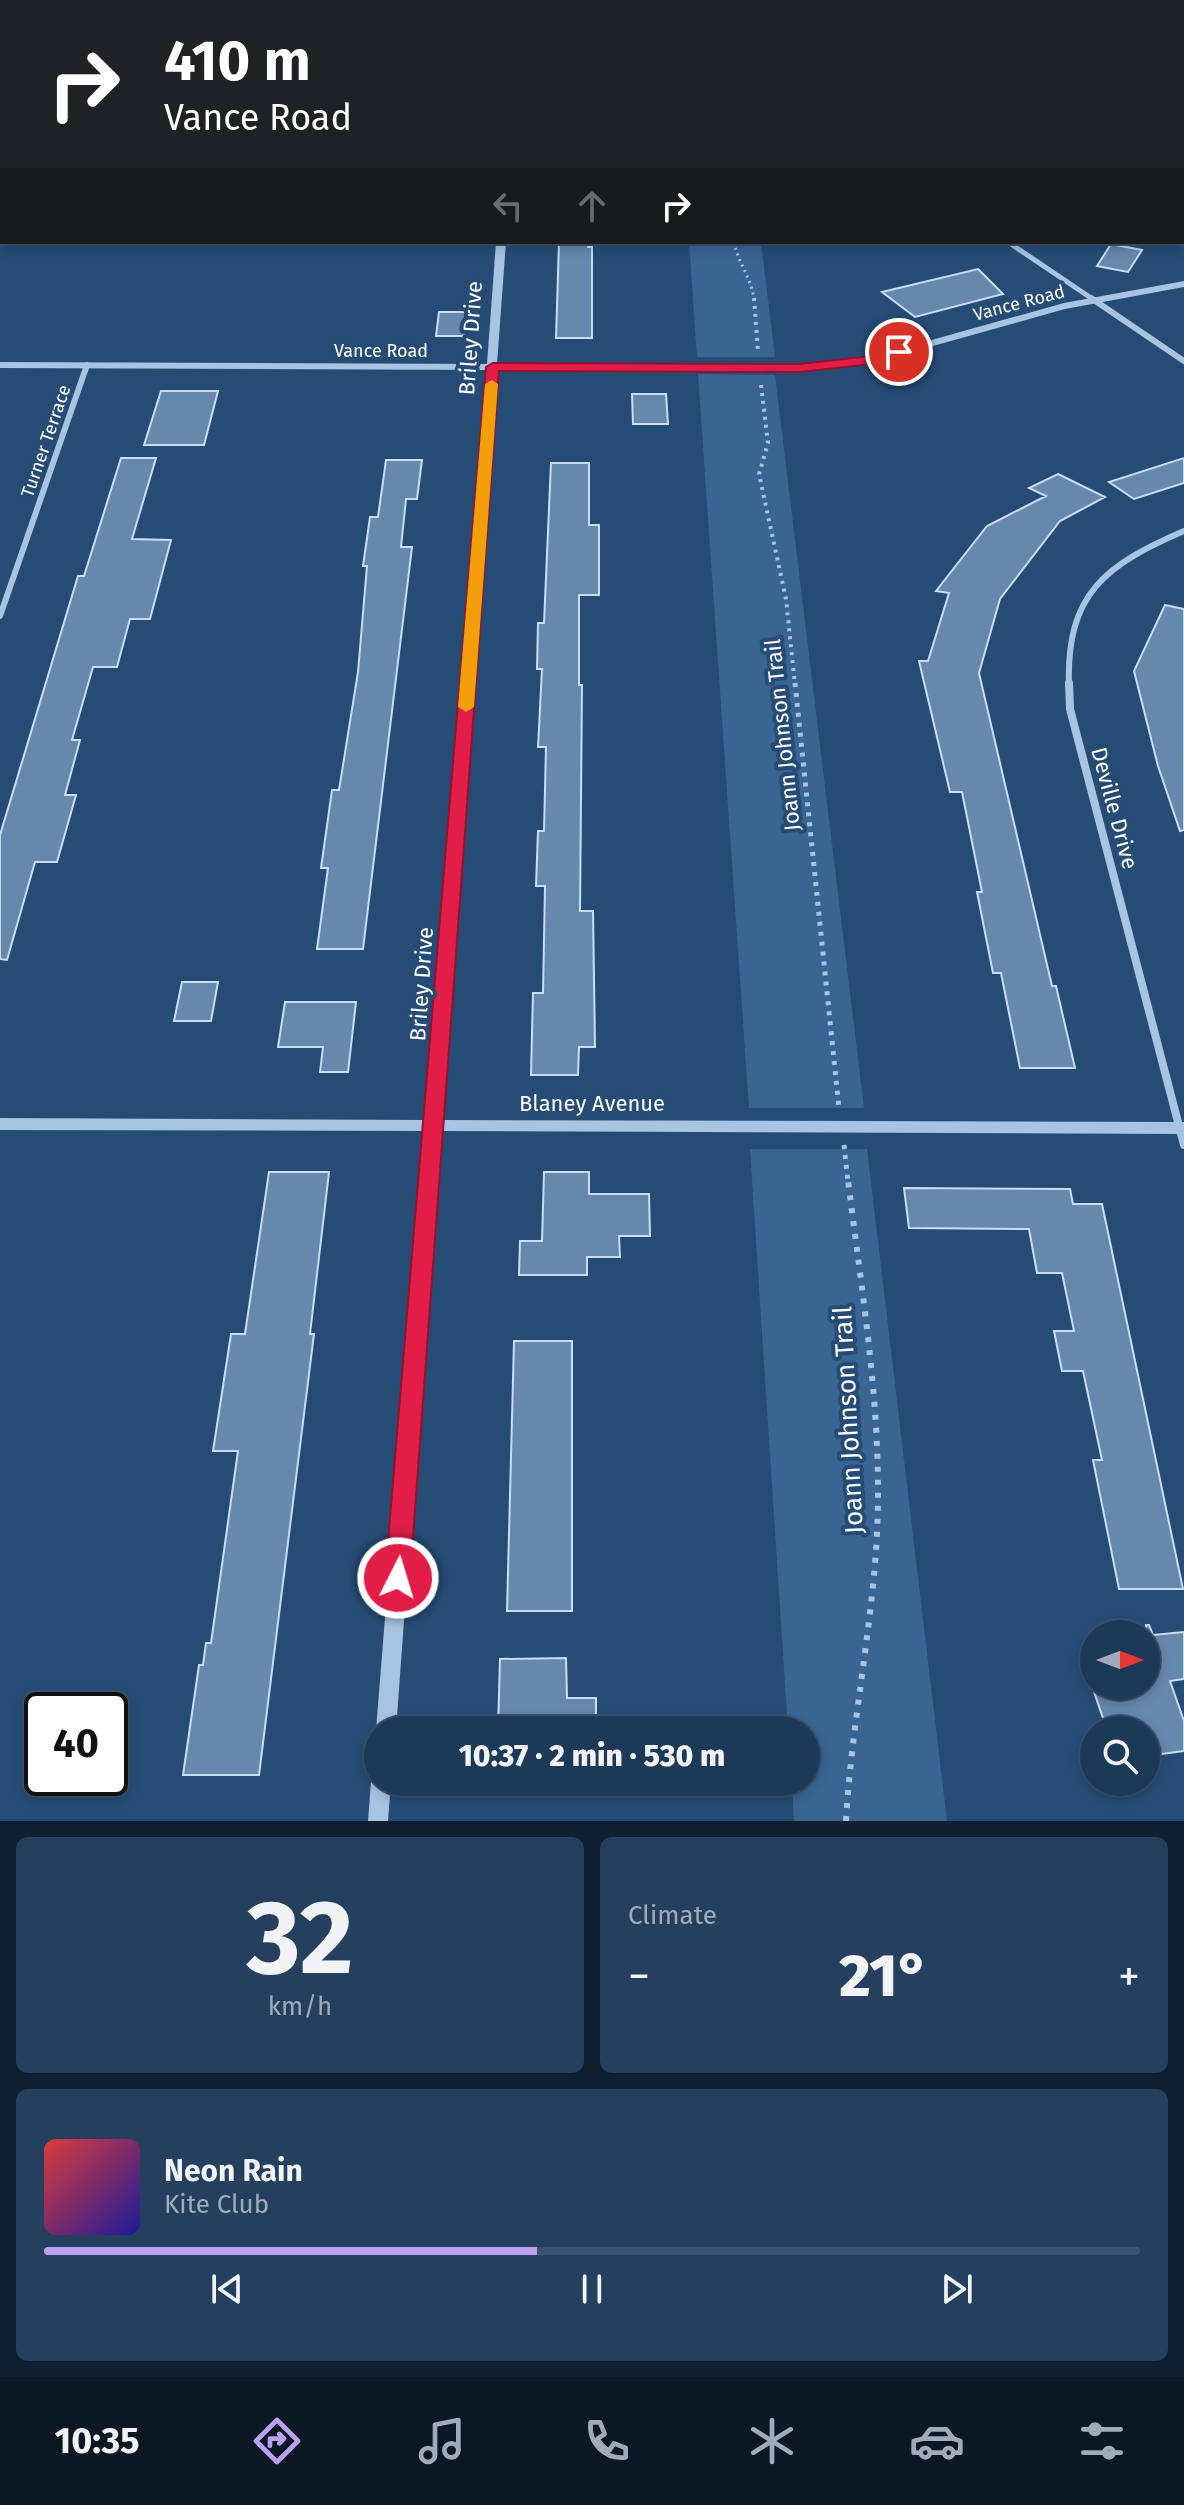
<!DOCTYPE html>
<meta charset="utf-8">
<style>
:root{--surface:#1c3958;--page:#25405e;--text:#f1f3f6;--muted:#a0acba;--line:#3a536e;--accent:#bca0f2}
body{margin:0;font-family:"Fira Sans",sans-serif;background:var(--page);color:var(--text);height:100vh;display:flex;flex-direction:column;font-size:30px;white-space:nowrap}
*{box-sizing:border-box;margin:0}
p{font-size:26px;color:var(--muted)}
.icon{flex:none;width:44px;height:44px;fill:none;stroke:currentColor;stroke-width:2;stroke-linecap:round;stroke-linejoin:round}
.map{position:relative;height:1821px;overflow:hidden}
.side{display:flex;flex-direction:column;gap:16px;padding:16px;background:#0f1f30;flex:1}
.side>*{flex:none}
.top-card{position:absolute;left:0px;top:0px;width:1184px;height:244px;box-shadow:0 4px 12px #0003,0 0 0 2px var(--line);background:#202124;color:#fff;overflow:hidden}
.needle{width:52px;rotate:90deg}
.controls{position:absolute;left:1080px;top:1620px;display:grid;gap:16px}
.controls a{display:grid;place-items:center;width:80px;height:80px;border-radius:50%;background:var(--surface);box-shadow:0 4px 12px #0003,0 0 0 2px var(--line);font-size:40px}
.speed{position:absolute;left:24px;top:1692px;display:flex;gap:16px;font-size:40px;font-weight:700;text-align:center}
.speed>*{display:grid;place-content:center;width:104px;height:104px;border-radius:50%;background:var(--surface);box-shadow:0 4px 12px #0003,0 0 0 2px var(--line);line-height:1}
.speed .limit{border:4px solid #111;border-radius:12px;background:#fff;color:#111}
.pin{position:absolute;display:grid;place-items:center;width:68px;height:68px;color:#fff;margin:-34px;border:4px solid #fff;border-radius:50%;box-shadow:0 2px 8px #0007}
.me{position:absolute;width:88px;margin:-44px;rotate:5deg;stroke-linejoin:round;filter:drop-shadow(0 0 6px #0008)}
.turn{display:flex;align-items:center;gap:28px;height:168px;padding:0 32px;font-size:36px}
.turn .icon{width:104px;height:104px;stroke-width:2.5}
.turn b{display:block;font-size:56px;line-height:68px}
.lanes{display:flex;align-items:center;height:76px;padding:0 32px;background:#0003;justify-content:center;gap:40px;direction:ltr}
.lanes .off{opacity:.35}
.big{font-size:60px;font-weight:800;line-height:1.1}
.side .widget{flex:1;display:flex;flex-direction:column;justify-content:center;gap:12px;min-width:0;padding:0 28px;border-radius:12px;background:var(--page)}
.side .dial{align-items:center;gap:0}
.dial b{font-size:104px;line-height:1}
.song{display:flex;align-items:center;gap:24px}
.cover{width:96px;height:96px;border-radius:12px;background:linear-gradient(135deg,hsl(0 70% 55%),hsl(240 70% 35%))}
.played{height:8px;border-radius:4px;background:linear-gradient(90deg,var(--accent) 45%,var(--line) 45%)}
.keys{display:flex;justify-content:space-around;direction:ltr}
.heat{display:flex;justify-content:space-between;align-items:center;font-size:44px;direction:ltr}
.side .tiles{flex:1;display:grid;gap:16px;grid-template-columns:1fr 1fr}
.widget:last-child{grid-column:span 2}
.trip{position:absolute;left:364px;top:1716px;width:456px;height:80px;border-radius:40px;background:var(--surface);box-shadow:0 4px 12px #0003,0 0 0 2px var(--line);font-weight:800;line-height:80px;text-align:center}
.menu{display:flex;height:128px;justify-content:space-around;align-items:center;background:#0b1723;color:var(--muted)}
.menu .icon{width:56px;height:56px}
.menu .current{color:var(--accent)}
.menu b{font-size:36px;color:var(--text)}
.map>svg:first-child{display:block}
.green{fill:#396593}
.building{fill:#6688ad;stroke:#c9ddf2;stroke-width:2}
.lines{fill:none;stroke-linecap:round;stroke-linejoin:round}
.path-far3{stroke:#a7c4e2;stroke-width:3;stroke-dasharray:2 4;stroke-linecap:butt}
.path-far2{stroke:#a7c4e2;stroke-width:4;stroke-dasharray:3 5;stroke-linecap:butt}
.path-far1{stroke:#a7c4e2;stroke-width:5;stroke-dasharray:4 6;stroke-linecap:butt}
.path{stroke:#a7c4e2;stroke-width:6;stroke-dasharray:5 8;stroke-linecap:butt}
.minor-far2{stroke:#a7c4e2;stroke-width:5}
.minor-far1{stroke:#a7c4e2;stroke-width:6}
.minor{stroke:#a7c4e2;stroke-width:8}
.tertiary{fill:#a7c4e2;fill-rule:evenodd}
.route{fill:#e11d48;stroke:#92132f;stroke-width:2}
.slow{fill:#f59e0b}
.labels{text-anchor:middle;stroke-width:8;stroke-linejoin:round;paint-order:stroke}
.far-street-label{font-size:18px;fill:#fff;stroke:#264c76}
.street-label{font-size:22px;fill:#fff;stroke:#264c76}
.near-street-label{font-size:26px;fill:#fff;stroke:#264c76}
</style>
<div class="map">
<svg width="1184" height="1821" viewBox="0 0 1184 1821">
<rect width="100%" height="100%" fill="#264c76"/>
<path class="green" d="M689,242H761L775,357H697Z
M698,374L775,375L864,1108H749Z
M750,1149H867L947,1821H794L792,1782H806V1730H788Z"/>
<path class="building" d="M559,242H588V247H592V338H556Z
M1111,244L1142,250L1128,272L1097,266Z
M978,269L1003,294L915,317L882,292Z
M439,312H467L465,336H436Z
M161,391H218L204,445H144Z
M632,394H666L668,424H633Z
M121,458H156L132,539L171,540L150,619H130L117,667H93L72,740H80L65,795H76L57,862H35L7,960L0,959V835L78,576H84Z
M1184,458V483L1134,499L1109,482Z
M386,460H422L417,499H406L401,547H412L363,949H317L328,868H321L332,790H339L358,672L367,566H363L370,517H378Z
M551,463H589V525H599V595H579V685H582L580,911H593L595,1047H579L578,1075H531L533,993H543L545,886H536L538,831H544L546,747H538L542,669H537L538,623H544Z
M1058,474L1105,497L1060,521L1000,599L979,673L1052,986H1056L1075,1068H1020L1001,973H993L977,892H982L962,792H950L919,661H928L949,593L936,591L987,526L1046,496L1029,488Z
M1165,605L1184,609V830L1180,831L1158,766L1134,671Z
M182,982H218L211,1021H174Z
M285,1002H356L348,1072H320L323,1047H278Z
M269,1172H329L310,1334H314L259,1775H183L199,1665H203L206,1643H211L238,1451H213L231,1334H245Z
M544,1172H589V1194H649L650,1236H619L620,1257H587V1275H519L520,1241H542Z
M904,1188L1070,1189L1073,1204H1102L1183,1589H1119L1093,1460H1102L1083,1371H1062L1054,1331H1074L1062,1273H1037L1029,1229L909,1228Z
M514,1341H572V1611H507Z
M1146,1625H1149L1153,1635L1184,1632V1679L1170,1681L1184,1721V1751L1146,1756V1730H1107L1092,1686H1146Z
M566,1658L567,1698H596V1730H498L500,1659Z"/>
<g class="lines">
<path class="path-far3" d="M734,242C738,263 752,279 754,300"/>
<path class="path-far2" d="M754,298L758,351
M761,385L768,443L759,474L786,599L795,685"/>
<path class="path-far1" d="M795,683L839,1108
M844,1145L848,1182"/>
<path class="path" d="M846,1821C852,1714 877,1608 878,1501C879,1393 861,1286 848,1180"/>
<path class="minor-far2" d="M0,30L2,26
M1008,242L1094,300"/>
<path class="minor-far1" d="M1091,298L1184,361
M0,616L87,365
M1069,685C1066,594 1105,565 1184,531"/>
<path class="minor" d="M1069,683L1070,709L1184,1145"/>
<path class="tertiary" d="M542,0H550V2H542Z
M496,242H506L497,364L800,365L871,357L1064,303L1184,281V287L1065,309L872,363L800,371L496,370L441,1120L1184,1122V1134L440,1131L396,1730H378V1734L376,1730L424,1131L0,1130V1118L425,1120L486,370L0,368V362L487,364Z
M378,1774V1782H391L388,1821H368L371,1782L374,1775Z"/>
</g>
<path class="route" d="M899,349L905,352L904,355L872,364L800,372L499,371L410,1578L406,1586L398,1589L389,1586L385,1578L486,367L493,363L800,364L871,356Z"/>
<path class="slow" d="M492,380L498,384L474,707L466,712L458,707L485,384Z"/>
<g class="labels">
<g class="far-street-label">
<text transform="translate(1019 303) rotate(-15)" y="6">Vance Road</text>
<text x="381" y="357">Vance Road</text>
<text transform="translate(46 441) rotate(-71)" y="6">Turner Terrace</text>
</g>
<g class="street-label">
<text transform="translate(470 338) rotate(-86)" y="8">Briley Drive</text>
<text transform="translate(782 735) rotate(-96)" y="8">Joann Johnson Trail</text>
<text transform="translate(1115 808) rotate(75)" y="8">Deville Drive</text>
<text transform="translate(421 984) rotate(-86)" y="8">Briley Drive</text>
<text x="592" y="1111">Blaney Avenue</text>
</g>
<g class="near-street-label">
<text transform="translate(848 1420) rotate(-93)" y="9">Joann Johnson Trail</text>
</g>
</g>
</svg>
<div class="controls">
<a><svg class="needle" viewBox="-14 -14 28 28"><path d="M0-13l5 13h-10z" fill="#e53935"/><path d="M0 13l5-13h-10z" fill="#a0acba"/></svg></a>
<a><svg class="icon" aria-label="search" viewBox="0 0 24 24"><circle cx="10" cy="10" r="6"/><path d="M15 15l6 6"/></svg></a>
</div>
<div class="speed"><div class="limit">40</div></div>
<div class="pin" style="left:899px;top:352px;background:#d93025"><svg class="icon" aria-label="arrive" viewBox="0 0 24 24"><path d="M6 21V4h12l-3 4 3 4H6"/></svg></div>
<svg class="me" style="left:398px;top:1578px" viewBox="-20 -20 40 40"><circle r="17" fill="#e11d48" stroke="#fff" stroke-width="3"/><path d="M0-11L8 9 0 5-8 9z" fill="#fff"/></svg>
<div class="trip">10:37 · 2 min · 530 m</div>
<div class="top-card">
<div class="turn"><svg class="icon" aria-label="right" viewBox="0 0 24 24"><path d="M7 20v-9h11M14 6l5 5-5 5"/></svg><div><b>410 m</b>Vance Road</div></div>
<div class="lanes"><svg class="icon off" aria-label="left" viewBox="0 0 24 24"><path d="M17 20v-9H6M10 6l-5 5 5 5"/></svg><svg class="icon off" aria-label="ahead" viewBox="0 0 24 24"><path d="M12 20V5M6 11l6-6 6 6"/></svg><svg class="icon" aria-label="right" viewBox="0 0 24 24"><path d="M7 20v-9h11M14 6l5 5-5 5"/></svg></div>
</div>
</div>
<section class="side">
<div class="tiles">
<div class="widget dial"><b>32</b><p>km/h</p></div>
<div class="widget"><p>Climate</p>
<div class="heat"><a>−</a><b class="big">21°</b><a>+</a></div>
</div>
<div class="widget">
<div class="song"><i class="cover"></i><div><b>Neon Rain</b><p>Kite Club</p></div></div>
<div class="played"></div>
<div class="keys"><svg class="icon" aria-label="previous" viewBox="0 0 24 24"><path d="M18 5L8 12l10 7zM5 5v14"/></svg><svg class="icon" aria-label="pause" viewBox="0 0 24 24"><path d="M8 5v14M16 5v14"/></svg><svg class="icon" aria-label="next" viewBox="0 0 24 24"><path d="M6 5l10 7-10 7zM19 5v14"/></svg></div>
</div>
</div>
</section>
<nav class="menu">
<b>10:35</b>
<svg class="icon current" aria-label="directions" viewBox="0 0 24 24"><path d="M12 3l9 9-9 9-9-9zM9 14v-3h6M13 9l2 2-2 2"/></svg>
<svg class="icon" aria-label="music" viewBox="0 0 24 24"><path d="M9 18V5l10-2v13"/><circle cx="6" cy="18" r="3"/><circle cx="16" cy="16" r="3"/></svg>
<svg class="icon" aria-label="phone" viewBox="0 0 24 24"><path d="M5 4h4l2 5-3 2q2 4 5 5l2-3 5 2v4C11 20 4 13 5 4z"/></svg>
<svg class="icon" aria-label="climate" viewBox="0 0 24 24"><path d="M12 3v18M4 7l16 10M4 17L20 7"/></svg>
<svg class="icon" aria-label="car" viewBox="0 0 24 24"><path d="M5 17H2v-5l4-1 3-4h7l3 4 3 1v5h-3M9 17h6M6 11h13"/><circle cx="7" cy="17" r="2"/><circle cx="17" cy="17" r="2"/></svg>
<svg class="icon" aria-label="filters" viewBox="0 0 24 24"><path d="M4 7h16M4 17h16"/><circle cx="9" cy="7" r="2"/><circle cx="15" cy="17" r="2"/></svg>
</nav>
